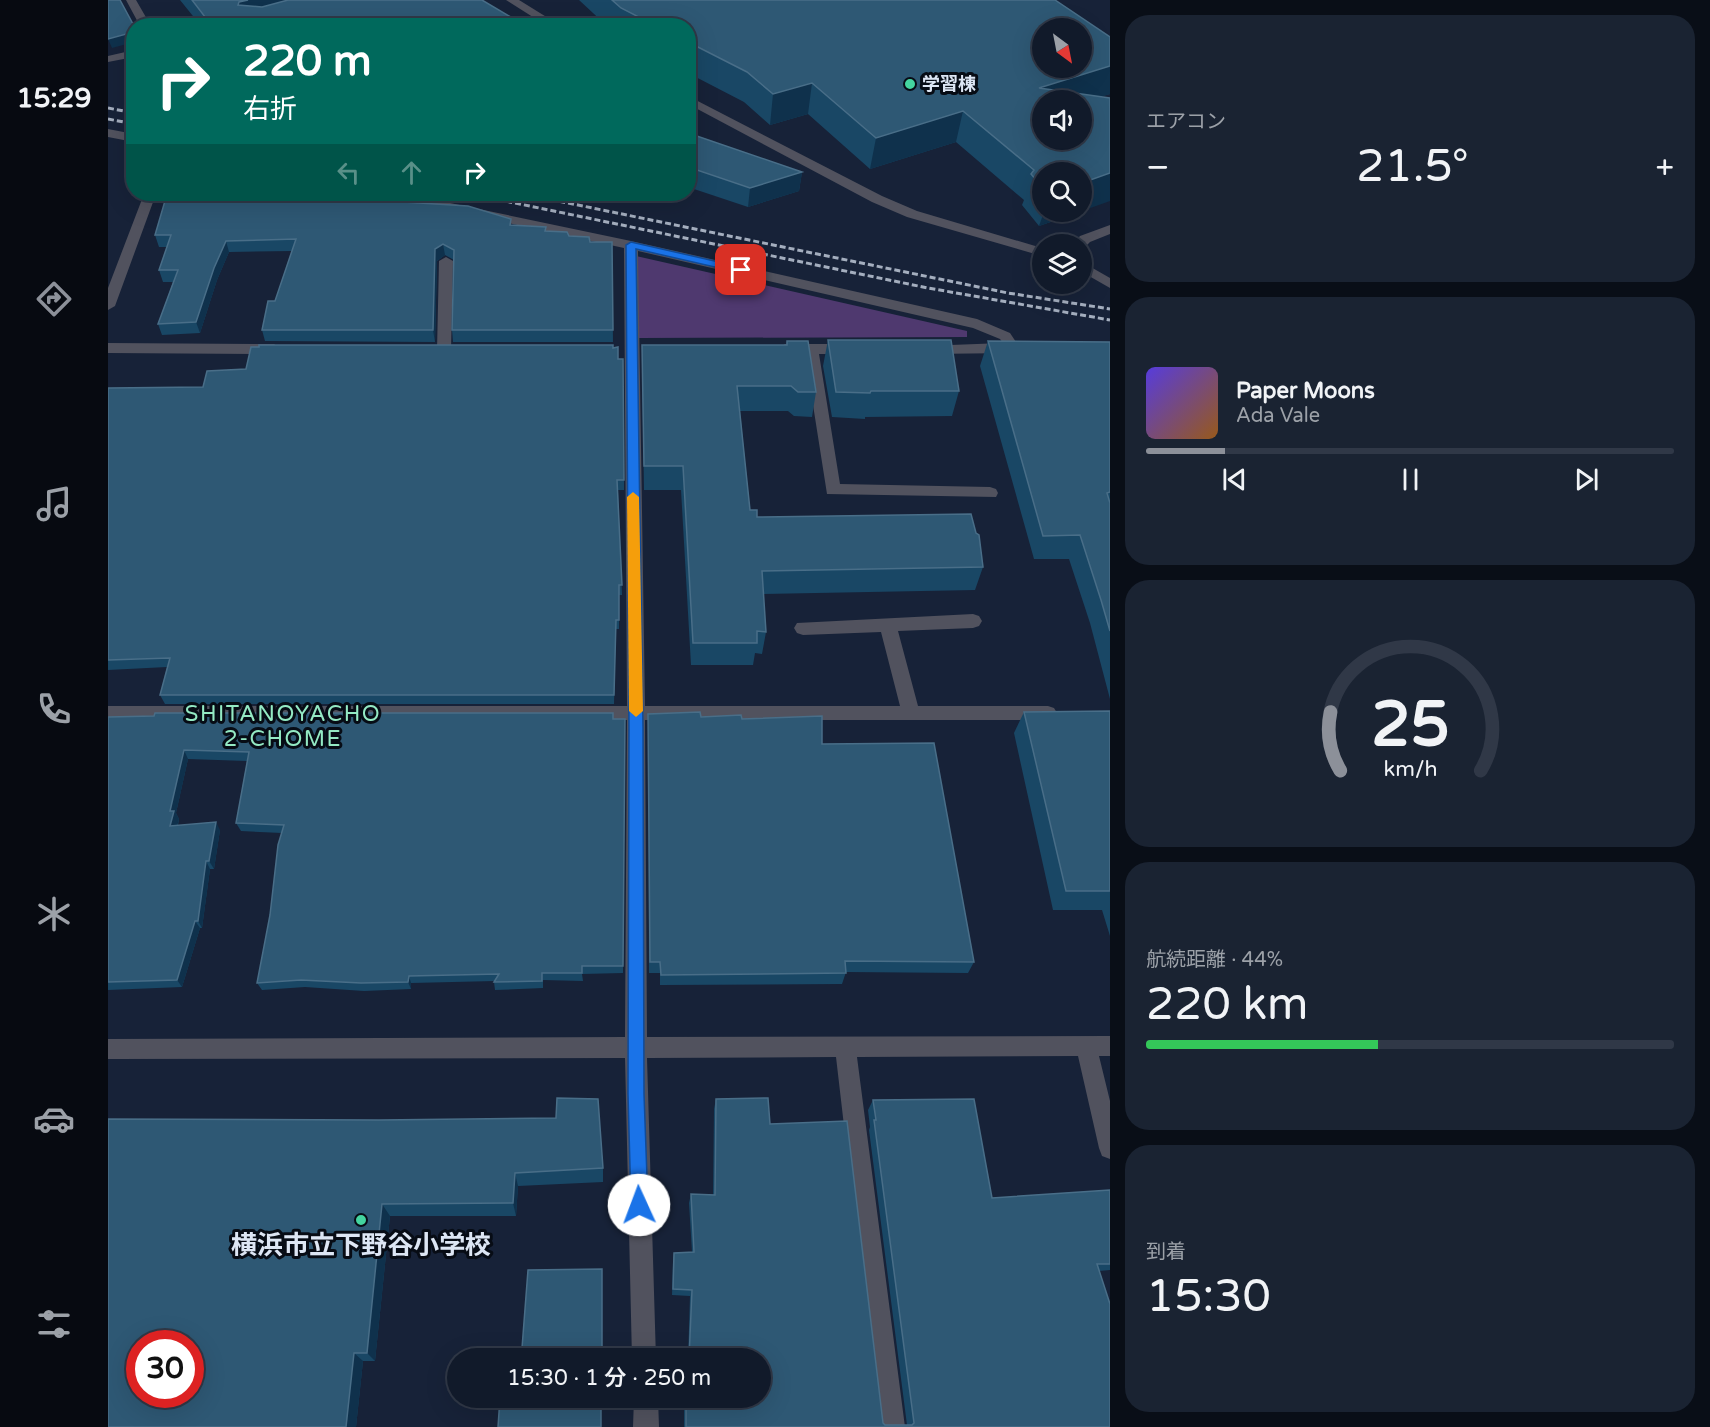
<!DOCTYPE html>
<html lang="ja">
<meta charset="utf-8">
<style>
:root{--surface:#111a2a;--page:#1a2332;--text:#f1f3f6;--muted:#9ca1a8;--line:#303847;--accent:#8c9099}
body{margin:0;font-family:"Varela Round","Noto Sans JP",sans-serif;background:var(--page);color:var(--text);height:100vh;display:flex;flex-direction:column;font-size:22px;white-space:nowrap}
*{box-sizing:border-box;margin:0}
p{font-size:20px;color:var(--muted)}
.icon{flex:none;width:33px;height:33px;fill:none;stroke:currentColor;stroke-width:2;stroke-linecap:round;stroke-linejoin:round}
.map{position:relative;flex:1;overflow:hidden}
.details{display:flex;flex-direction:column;gap:15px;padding:15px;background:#090e17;width:600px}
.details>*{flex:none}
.hud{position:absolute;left:18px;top:18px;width:570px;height:183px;border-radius:24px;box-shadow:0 6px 24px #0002,0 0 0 2px var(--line);background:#00695c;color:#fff;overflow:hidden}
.needle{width:39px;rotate:148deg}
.controls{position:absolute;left:924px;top:18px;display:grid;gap:12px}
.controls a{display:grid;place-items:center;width:60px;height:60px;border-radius:50%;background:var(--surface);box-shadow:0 6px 24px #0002,0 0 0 2px var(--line);font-size:30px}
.speed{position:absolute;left:18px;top:1330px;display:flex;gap:12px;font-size:30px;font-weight:700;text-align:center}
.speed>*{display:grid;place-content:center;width:78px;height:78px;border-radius:50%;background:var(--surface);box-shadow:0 6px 24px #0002,0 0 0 2px var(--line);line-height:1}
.speed .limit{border:9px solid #d22;background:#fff;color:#111}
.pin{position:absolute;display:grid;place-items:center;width:51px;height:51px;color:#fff;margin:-26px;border-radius:12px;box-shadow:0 3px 9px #0006}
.me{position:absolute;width:66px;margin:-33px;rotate:358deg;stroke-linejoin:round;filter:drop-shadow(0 0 4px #0008)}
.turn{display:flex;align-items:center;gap:21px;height:126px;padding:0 18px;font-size:27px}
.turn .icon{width:78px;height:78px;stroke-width:2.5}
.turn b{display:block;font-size:42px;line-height:51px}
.lanes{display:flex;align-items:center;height:57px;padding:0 18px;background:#0003;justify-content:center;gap:30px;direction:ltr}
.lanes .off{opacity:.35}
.big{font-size:45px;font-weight:600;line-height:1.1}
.details .widget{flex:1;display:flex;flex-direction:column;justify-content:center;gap:9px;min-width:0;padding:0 21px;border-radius:24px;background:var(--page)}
.details .dial{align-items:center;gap:0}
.dial svg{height:156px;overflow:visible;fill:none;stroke:var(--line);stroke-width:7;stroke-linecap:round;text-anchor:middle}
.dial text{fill:var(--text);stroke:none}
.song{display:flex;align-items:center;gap:18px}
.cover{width:72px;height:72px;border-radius:9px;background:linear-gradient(135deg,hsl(250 70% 55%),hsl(30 70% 35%))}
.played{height:6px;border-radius:3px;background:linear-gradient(90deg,var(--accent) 15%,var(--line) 15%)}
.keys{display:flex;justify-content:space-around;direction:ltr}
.heat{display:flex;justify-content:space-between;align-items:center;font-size:33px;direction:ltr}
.charge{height:9px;border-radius:4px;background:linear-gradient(90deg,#34c759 44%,var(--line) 0)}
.trip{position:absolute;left:339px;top:1348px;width:324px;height:60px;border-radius:30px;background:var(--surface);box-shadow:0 6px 24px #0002,0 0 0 2px var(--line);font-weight:600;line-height:60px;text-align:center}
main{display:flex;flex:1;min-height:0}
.tabs{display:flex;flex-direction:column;width:108px;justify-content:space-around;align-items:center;background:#070a11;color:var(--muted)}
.tabs .icon{width:42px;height:42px}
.tabs .active{color:var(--accent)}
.tabs b{font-size:27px;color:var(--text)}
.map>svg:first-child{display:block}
.green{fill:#4f396f}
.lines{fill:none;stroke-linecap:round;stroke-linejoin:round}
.minor{fill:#51525e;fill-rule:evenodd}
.rail{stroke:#a4aebe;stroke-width:3;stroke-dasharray:6 3;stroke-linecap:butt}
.wall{fill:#194765}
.shaded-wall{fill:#0f314c}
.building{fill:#2e5874;stroke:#496e88;stroke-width:1.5;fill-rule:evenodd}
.route{fill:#1a73e8;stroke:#114b97;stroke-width:1.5}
.slow{fill:#f59e0b}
.poi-dot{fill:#44d49f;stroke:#070c15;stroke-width:2}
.labels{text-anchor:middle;stroke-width:6;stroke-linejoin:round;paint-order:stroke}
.far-poi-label{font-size:18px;font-weight:bold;fill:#dde6f4;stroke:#070c15;text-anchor:start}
.neighbourhood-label{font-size:22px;letter-spacing:1.5px;fill:#94eac4;stroke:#070c15}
.near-poi-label{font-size:26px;font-weight:bold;fill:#dde6f4;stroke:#070c15}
</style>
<main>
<nav class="tabs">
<b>15:29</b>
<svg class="icon active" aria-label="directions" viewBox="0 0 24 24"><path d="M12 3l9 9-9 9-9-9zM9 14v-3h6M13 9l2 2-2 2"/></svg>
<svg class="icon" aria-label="music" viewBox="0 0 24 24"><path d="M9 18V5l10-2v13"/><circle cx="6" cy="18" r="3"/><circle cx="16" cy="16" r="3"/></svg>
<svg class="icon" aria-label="phone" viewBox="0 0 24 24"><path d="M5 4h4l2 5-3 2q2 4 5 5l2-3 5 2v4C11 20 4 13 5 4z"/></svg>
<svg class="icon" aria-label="climate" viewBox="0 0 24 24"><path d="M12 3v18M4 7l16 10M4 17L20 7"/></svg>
<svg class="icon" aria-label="car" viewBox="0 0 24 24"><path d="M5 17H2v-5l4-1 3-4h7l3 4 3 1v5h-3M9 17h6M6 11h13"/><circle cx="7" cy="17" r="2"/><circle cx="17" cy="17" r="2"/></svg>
<svg class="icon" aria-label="filters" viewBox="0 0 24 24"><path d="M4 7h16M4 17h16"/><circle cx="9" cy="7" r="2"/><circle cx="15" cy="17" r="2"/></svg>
</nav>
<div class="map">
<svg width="1002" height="1427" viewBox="0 0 1002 1427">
<rect width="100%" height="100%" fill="#172238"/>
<path class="green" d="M528,256L859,331V337L531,338Z"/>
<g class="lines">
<path class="minor" d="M18,0H28L43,26H32Z
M398,0H411L453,26H439Z
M26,50V57L0,62V56Z
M580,96L774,196L809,211L934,248V256L799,217L764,202L580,104Z
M0,129L26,134V142L0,137Z
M36,194H48L7,306L0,310V288Z
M277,194H299L523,241L869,319L902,333L912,348L905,353L821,354L814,349L816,346L895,343L892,339L865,328L530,251L537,706H792L773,632L695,635L689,633L686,628L689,623L865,614L871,616L874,621L871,626L865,628L790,631L810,706H940L946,708L949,713L946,718L940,720H537L539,1037L1002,1036V1056H991L1002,1101V1159L994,1156L991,1148L970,1056L749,1057L797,1427H771L728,1057L539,1058L548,1359H524L517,1058L0,1059V1039L517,1037L519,720H0V706H519L516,248L283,198Z
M1002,225V234L982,242L977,247L965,244L972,236Z
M338,257L345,261L343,350L336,355L329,350L331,261Z
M974,262L1002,278V288L974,272Z
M0,343L166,344L173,349L166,354L0,353Z
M677,344H742L749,349L742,354H711L732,484L882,487L888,489L890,493L888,497L719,494L697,354L672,352L670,349Z
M526,1398H550L551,1427H525Z"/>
<path class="rail" d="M0,108L26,113
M0,119L26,124
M363,194L820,288L1002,320
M416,194L900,293L1002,309"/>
</g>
<path class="wall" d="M72,0H374L418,26H93Z
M471,0H947L1002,94L994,96L934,172V212H972L931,226L914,205L916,200L848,142L762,169L700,114L662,125L636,102L580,73V26H499Z
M26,52V76L19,54Z
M580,133L694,172L691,191L640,207L580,187Z
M299,195L300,202L403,219V226L438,227V231L482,242H504L505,342H345L344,330L346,260L337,255L329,261L327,342L157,341L154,330L167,301L184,251L121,252L109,280L92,333L54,335L50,324L65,282H55L51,270L59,247H51L47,235Z
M720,340L851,391L844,416L757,417V419L724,417L715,366Z
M679,341L708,392L704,417L686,416L680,411H632L642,510L649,517L875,567L867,590L655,594L658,632L654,654L647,653L645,665H583L573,490H536L534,369V345H678Z
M880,341L1002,342V699L982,623L961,559H926L872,366Z
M0,388L516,480V490H510L514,595H511V629H508L506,704H57L52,695L59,667L0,670Z
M1002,711V936L994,910H945L906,733L916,712Z
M540,714L634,719L714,744L866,962L860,973L738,972L734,984L552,985V973H541Z
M0,717L517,719L515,973L474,974L475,981L435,980V988L387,990L386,982L387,981L303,983V989L256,991L197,987L154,990L149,983L162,915L174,833L133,831L128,823L139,761L80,759L68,813L71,819L70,825L112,830L106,869H102L94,928H92L74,987L0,990Z
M608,1099L662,1124L775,1423L777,1425H799L761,1130L762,1127L760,1110L765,1100L884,1198L1002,1190V1270L991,1271L1002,1427H576V1406L578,1402V1398H652V1359H580L582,1296L564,1295L565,1261L566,1253L584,1252L581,1203L583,1194L605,1195L606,1109Z
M0,1119L495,1168V1182L410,1186L408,1216H282L267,1361H255L248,1427H0Z"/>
<path class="shaded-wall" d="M140,0H227L135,26L130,5L131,2Z
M26,32V42L4,48L0,39Z
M1002,66V94L974,103L931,88Z
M704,83L700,114L662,125L665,94Z
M855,111L848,142L762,169L768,138Z
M694,172L691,191L640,207L642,188Z
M1002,173V201L974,211V183Z
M936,212H972L931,226Z
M118,241L121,252L109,280L92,333L88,322L106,268Z
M335,244L337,255L329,261L327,342L325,330L327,249Z
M76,750L80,759L68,813L71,819L67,834L62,826V811Z
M108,822L112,830L106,869L101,861Z
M98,861L102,869L94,928L90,921Z
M87,921L92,928L74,987L69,980Z
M301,976L303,983V989L300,982Z
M407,1173L410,1186L408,1216L405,1203Z
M274,1204L282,1216L267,1361L259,1353Z
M246,1353L255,1361L248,1427H238Z"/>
<path class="building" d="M0,0H12L26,26V32L0,39Z
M84,0H140L131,2L130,5L154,7L180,0H374L418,26H104Z
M504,0H947L1002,37V66L931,88L1002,98V173L974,183V172H934V187L923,174L926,170L855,111L768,138L704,83L665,94L639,72L580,42V26H548L513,8ZM934,28H974V68H934ZM934,100H974V140H934Z
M26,52V63L19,54Z
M580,133L694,172L642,188L580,167Z
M59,194H293L299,195L296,202L360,206L403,219L402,225L438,227L437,231L459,232L461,236L481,237L482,242H504L505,330H344L346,250L335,244L327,249L325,330H154L160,301H167L188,239L118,241L106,268L88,322L50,324L70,270H51L63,235H47Z
M720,340H843L851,391H763L762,393L728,392Z
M679,341H700L708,392H690L683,386H629L642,510H649V517L863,514L868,533L871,535L875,567L654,571L658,632L649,631V643H585L575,466H536L534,345H679Z
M880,341L1002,342V492L999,493L1002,503V631L993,600L972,535L935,536Z
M151,345H505V348L510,347V359H515L516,480H509L514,585H511V620H508L506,695H52L62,658L0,660V388L95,387L99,371L138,369L143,347H151Z
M1002,711V891H958L916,712Z
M592,712L593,717L633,715L634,719L714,716V744L826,743L866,962L737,961L738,973L553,975L552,962H542L540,714Z
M47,713H505V719H517L515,966H474V973H434V981L386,982L391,974L301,976L300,982L253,983L193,980L149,983L162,915L170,845L176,825L128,823L141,752L76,750L62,811H66L62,826L108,822L101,861H98L90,921H87L69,980L0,982V717L46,716Z
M449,1098L490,1099L495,1168L407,1173L405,1203L274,1204L259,1353H246L238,1427H0V1119L271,1120L448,1118ZM32,1344H82V1395H32Z
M660,1098L662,1124L739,1121L775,1423L777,1425H804L806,1423L766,1120H768L765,1100L866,1099L884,1198L1002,1190V1264H989L1002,1304V1427H578V1402L580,1401V1398H652V1359H581L584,1290L565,1289L566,1253L586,1252L583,1194L607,1195L608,1099Z
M494,1269V1359H394L395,1347L414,1348L420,1270Z
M392,1398H493V1427H390Z"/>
<path class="route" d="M523,242L633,267L638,270L633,273L528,249L535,728L536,1094L540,1205L538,1211L531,1213L525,1211L523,1205L520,1094L521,728L518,245Z"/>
<path class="slow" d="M525,492L531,497L535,711L528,717L521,711L519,497Z"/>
<g class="poi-dot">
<circle cx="802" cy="84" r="6"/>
<circle cx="253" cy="1220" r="6"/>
</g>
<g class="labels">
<g class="far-poi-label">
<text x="814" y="90">学習棟</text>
</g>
<g class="neighbourhood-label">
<text x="175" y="721">SHITANOYACHO<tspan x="175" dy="25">2-CHOME</tspan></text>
</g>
<g class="near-poi-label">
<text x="253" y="1254">横浜市立下野谷小学校</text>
</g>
</g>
</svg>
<div class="controls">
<a><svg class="needle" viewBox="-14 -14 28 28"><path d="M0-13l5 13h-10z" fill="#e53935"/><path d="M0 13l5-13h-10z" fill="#9ca1a8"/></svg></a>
<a><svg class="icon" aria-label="sound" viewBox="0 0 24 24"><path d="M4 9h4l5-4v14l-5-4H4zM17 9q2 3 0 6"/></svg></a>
<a><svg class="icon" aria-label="search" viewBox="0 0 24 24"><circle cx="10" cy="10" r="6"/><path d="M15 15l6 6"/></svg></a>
<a><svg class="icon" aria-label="layers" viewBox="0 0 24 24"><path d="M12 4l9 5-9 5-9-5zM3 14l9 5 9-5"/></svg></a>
</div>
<div class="speed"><div class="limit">30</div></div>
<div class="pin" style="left:633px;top:270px;background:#d93025"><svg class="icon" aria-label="arrive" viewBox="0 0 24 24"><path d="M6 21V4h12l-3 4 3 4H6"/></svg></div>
<svg class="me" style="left:531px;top:1205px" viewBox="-20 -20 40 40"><circle r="19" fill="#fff"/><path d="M0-13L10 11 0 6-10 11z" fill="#1a73e8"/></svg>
<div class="trip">15:30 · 1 分 · 250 m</div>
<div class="hud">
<div class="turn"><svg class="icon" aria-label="right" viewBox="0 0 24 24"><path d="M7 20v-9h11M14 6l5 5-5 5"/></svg><div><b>220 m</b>右折</div></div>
<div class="lanes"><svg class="icon off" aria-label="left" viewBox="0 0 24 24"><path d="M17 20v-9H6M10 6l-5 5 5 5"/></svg><svg class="icon off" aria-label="ahead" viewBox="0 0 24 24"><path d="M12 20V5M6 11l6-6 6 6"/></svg><svg class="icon" aria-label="right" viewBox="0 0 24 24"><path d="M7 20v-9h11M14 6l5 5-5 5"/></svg></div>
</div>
</div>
<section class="details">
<div class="widget"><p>エアコン</p>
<div class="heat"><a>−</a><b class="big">21.5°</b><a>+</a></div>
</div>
<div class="widget">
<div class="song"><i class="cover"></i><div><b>Paper Moons</b><p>Ada Vale</p></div></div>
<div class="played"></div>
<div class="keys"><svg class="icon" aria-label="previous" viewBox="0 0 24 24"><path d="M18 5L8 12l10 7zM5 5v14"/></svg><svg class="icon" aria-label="pause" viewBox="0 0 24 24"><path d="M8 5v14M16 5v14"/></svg><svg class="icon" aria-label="next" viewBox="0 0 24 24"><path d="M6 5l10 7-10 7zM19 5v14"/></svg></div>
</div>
<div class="widget dial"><svg viewBox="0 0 100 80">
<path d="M14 69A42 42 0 1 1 86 69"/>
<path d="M14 69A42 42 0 0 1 9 39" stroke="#8c9099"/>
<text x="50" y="56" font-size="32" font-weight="700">25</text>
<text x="50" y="72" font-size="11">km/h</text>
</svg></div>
<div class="widget"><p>航続距離 · 44%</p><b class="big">220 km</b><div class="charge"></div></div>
<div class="widget"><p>到着</p><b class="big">15:30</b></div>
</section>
</main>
